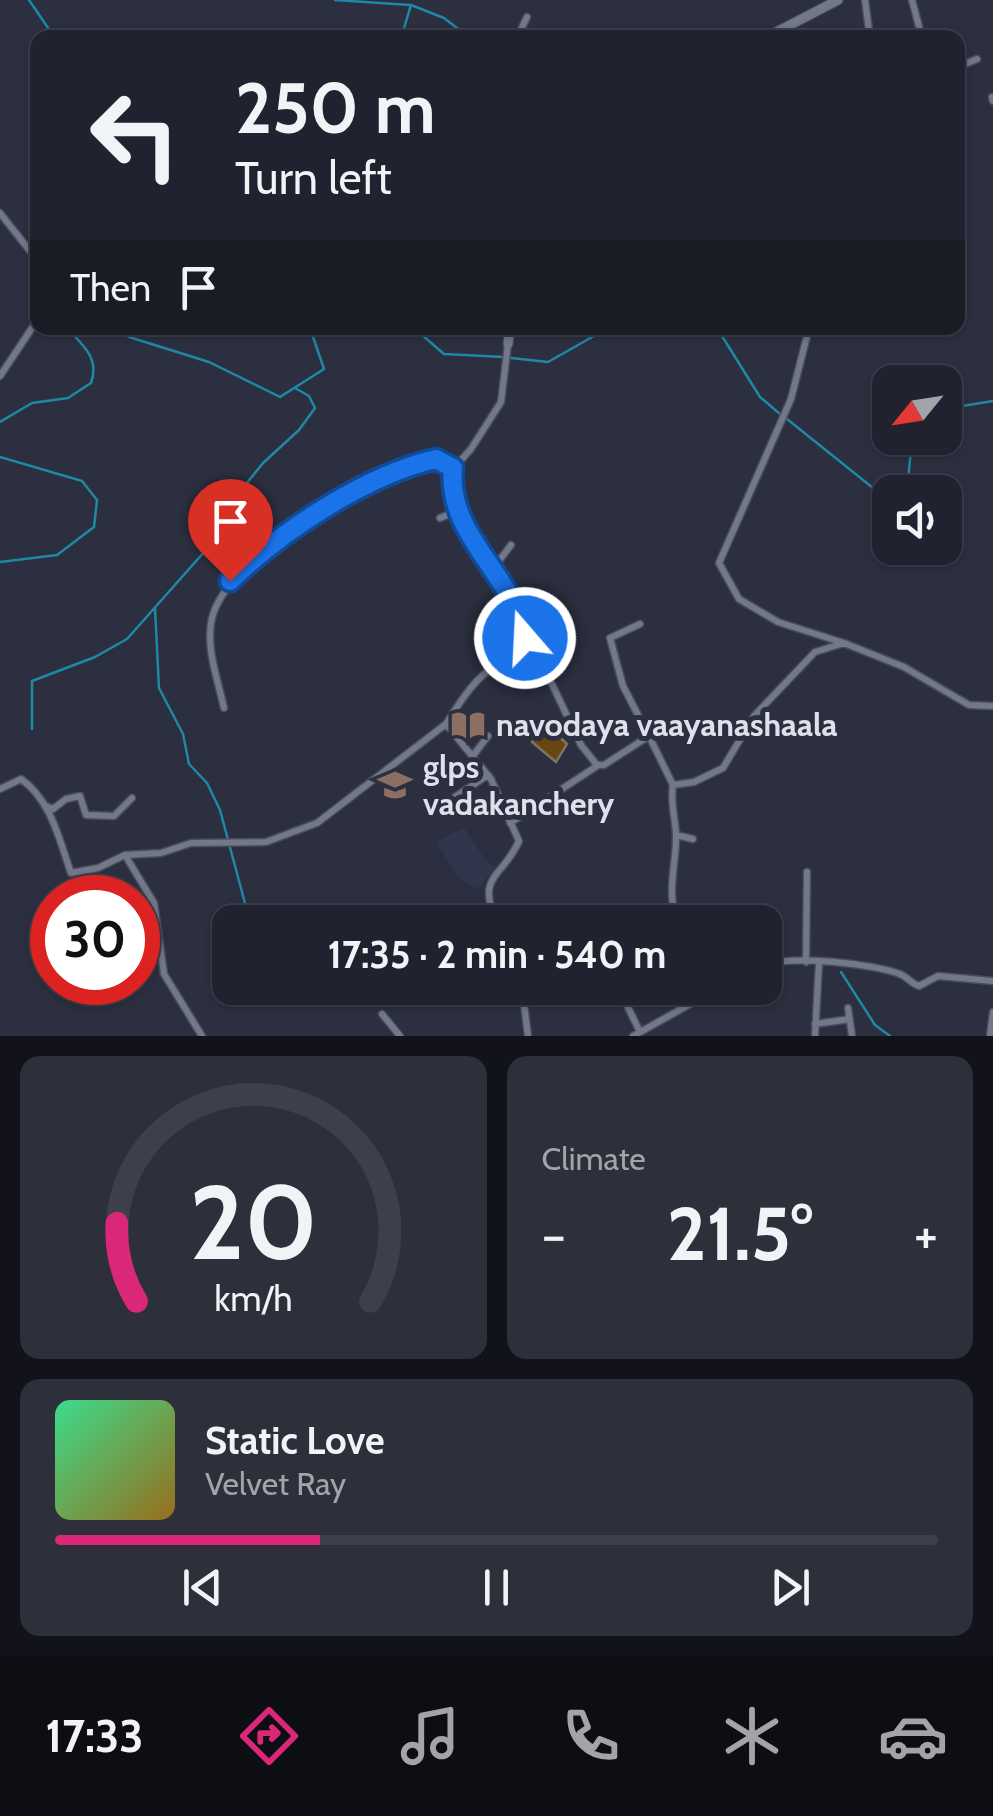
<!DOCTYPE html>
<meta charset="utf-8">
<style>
:root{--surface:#20232f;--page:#2d2f3b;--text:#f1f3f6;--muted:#a2a4aa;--line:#3d404b;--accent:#db2777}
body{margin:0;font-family:Cabin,sans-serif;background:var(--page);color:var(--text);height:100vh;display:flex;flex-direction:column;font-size:38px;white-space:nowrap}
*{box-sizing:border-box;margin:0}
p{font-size:32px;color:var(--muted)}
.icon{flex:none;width:55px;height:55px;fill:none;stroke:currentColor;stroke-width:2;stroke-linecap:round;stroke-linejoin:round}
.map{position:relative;height:1036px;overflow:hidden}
.details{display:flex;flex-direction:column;gap:20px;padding:20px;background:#12131a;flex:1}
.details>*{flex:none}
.hud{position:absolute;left:30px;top:30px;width:935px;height:305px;border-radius:20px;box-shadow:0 2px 8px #0004,0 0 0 2px var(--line);background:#20232f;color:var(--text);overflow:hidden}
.needle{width:65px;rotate:240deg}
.controls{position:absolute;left:872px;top:365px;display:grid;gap:20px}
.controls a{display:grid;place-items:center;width:90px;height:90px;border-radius:20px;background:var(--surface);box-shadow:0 2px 8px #0004,0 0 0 2px var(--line);font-size:50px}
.speed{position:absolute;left:30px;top:875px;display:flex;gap:20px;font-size:50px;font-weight:700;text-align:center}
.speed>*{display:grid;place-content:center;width:130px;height:130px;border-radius:50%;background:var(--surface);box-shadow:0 2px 8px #0004,0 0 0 2px var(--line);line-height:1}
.speed .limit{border:15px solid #d22;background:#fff;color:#111}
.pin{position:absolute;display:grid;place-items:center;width:85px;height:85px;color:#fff;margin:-102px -42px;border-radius:50% 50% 50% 0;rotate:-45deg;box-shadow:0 0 10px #0007}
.pin .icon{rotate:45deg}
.me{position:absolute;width:110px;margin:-55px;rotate:341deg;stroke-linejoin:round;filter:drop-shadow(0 0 8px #0008)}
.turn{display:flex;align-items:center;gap:35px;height:210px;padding:0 40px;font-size:45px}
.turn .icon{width:130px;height:130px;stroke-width:2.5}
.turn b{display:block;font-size:70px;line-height:85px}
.then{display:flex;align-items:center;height:95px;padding:0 40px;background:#0003;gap:20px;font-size:38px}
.big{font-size:75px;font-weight:700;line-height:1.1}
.details .widget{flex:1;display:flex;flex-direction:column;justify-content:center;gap:15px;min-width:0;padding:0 35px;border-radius:20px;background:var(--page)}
.details .dial{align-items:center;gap:0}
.dial svg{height:260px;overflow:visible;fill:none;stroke:var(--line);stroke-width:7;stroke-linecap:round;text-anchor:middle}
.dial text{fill:var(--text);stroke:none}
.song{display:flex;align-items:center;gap:30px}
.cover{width:120px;height:120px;border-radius:15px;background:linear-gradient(135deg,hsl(150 70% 55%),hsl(40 70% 35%))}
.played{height:10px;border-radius:5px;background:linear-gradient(90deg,var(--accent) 30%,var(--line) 30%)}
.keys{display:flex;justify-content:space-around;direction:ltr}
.heat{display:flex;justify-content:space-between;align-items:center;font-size:55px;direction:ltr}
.details .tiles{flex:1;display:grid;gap:20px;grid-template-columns:1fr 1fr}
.widget:last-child{grid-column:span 2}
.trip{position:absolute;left:212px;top:905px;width:570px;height:100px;border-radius:20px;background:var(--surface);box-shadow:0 2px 8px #0004,0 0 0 2px var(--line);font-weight:700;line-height:100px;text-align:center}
.tabs{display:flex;height:160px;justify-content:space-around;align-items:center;background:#0d0e13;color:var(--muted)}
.tabs .icon{width:70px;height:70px}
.tabs .on{color:var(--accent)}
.tabs b{font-size:45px;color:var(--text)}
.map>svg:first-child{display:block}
.built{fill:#31364c}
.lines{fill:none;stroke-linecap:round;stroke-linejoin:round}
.stream{stroke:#1f88a5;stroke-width:2.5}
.building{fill:#674611;stroke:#7f7262;stroke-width:2.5}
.minor-casing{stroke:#494c59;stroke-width:9}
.tertiary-casing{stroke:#494c59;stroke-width:11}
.minor{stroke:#727789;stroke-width:6}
.tertiary{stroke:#727789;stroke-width:9}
.route-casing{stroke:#114b97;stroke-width:25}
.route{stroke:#1a73e8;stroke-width:18}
.labels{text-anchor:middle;stroke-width:10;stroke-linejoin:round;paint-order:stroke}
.poi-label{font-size:32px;font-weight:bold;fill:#dee1eb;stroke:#2b2f3f;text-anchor:start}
</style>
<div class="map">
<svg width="993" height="1036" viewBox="0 0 993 1036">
<rect width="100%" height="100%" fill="#2b2f3f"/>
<path class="built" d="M464,828L486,861L495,867L478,889L460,879L436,842Z"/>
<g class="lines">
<path class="stream" d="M29,0L55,38
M335,0L410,5
M401,38L411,5L444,18L470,38
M111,328L129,337L209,362L280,397L324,369L310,328
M414,328L444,354L503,357
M717,328L760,397L780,414
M511,358L548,362L608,328
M945,414L956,407L993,401
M787,419L873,488L890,496
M0,422L32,403L68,398L91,383C100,358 82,344 67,328
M0,457L82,481L97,500L94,527L57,555L0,562
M907,492L912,438
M155,608L159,688L183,734L189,764L207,783L220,810L246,907
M32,729V681L95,657L127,639L205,551L238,494L263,463L299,430L315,408L309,396L295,388
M841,972L875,1025L890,1036"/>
</g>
<path class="building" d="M543,721L567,744L556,762L532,742Z"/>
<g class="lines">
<g class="minor-casing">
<path id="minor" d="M865,0L870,38
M912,0L922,38
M517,38L527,17
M958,67L977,59
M992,97L993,101
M0,213L38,261
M809,328L791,399L719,563L739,599L778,622L844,643
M508,344L501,402L471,449L453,469L452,482L469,537L510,594L525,638L540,659L581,745L597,765H604L649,736L673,785L694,782L723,768L754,716L815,652L844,643L904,667L969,705L993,706
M0,376L38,319
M440,518L459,510
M493,569L511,545
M640,624L610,638L623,686L649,736
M224,708C218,680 205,647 212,618C228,554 374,472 436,459L453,469
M472,757L488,736
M673,785C670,803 675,816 676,834C677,864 665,892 678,922
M0,789L21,779C51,800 59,839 71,873L98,868L125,855L161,853L191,843L266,842L317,823L446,724
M449,801L488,775
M46,806L53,809L66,799L80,796L86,815L114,816L132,798
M510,823L597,766
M676,835L693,839
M125,855L154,903L164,974L202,1036
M497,922C475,875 503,878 519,841L491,779L446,724C458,705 471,684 488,671C503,660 518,657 525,638
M806,962L807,872
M765,966C788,954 875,964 900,974C908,977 910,983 919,986L938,976L993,981
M522,988L528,1036
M622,995L640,1032
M848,1008L852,1036
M382,1014L400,1036
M815,1024L850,1019
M633,1036L719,988
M815,1036L819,963
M990,1036L993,1012"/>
</g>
<g class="tertiary-casing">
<path id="tertiary" d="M765,38L838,0
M508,344L510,328"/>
</g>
<use href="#minor" class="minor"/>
<use href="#tertiary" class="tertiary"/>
</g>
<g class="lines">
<g class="route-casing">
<path id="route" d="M230,581C281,531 366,475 436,459L453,468C446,536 515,575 525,638"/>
</g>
<use href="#route" class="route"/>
</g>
<defs>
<g id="library-bare" transform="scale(2.7)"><path d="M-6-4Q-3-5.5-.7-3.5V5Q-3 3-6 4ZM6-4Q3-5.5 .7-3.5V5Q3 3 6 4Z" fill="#8d6e63" stroke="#2b2f3f" stroke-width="2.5" paint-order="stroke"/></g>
<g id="school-bare" transform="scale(2.7)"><path d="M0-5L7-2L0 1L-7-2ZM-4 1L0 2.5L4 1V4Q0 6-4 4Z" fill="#8d6e63" stroke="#2b2f3f" stroke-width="2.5" paint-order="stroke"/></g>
</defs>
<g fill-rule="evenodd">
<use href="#library-bare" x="468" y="725"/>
<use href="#school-bare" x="395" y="785"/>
</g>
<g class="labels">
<g class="poi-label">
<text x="496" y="736">navodaya vaayanashaala</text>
<text x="423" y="778">glps<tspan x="423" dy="37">vadakanchery</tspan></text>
</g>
</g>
</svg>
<div class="controls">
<a><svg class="needle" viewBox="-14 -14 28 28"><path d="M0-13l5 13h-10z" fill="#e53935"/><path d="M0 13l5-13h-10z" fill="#a2a4aa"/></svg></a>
<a><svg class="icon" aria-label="sound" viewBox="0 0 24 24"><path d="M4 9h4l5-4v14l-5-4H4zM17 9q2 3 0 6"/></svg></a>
</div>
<div class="speed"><div class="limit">30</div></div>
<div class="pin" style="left:230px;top:581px;background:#d93025"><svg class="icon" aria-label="arrive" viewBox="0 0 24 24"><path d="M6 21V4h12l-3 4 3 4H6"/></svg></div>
<svg class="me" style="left:525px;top:638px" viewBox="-20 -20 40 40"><circle r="17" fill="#1a73e8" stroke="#fff" stroke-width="3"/><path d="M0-11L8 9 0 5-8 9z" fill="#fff"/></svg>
<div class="trip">17:35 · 2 min · 540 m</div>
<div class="hud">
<div class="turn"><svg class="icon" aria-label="left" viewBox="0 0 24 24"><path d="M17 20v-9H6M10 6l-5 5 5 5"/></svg><div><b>250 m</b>Turn left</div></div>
<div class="then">Then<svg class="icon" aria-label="arrive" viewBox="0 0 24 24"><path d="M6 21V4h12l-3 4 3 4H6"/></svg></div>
</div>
</div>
<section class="details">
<div class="tiles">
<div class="widget dial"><svg viewBox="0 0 100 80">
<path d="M14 69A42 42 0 1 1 86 69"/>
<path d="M14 69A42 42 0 0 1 8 45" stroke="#db2777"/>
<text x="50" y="56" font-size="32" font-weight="700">20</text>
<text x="50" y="72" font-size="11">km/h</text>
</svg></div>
<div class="widget"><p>Climate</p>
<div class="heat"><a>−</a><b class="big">21.5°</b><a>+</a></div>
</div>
<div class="widget">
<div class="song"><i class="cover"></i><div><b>Static Love</b><p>Velvet Ray</p></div></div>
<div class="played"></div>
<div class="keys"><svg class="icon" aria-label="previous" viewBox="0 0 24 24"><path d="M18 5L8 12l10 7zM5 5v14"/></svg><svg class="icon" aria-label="pause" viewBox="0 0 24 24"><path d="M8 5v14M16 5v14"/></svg><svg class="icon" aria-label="next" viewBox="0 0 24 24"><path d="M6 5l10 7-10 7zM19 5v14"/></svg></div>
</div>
</div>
</section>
<nav class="tabs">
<b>17:33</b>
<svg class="icon on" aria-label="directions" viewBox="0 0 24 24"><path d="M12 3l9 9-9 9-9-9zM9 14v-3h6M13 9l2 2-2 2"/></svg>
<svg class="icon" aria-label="music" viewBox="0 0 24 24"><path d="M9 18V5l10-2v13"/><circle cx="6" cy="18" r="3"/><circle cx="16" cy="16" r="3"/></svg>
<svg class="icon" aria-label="phone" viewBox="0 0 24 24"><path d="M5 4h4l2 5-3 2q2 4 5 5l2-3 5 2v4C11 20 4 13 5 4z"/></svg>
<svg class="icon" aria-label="climate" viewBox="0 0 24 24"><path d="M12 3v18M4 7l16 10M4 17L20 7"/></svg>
<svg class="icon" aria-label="car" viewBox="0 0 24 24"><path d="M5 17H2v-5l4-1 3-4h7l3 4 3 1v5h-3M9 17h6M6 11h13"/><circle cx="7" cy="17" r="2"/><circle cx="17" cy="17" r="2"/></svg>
</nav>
